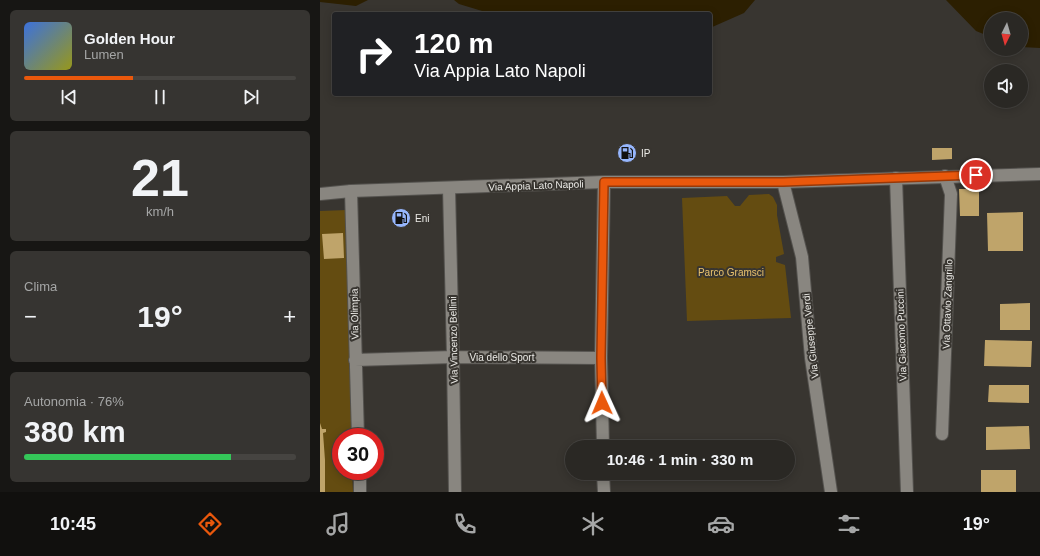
<!DOCTYPE html>
<html lang="it">
<meta charset="utf-8">
<style>
:root{--surface:#2a2824;--page:#363431;--text:#f1f3f6;--muted:#a5a6a6;--line:#464441;--accent:#ea580c}
body{margin:0;font-family:Arial,sans-serif;background:var(--page);color:var(--text);height:100vh;display:flex;flex-direction:column;font-size:15px;white-space:nowrap}
*{box-sizing:border-box;margin:0}
p{font-size:13px;color:var(--muted)}
.icon{flex:none;width:22px;height:22px;fill:none;stroke:currentColor;stroke-width:2;stroke-linecap:round;stroke-linejoin:round}
.map{position:relative;flex:1;overflow:hidden}
.details{display:flex;flex-direction:column;gap:10px;padding:10px;background:#171614;width:320px}
.details>*{flex:none}
.banner{position:absolute;left:12px;top:12px;width:380px;height:84px;border-radius:4px;box-shadow:0 2px 10px #0003,0 0 0 1px var(--line);background:#202124;color:#fff;overflow:hidden}
.needle{width:26px;rotate:185deg}
.controls{position:absolute;left:664px;top:12px;display:grid;gap:8px}
.controls a{display:grid;place-items:center;width:44px;height:44px;border-radius:50%;background:var(--surface);box-shadow:0 2px 10px #0003,0 0 0 1px var(--line);font-size:20px}
.speed{position:absolute;left:12px;top:428px;display:flex;gap:8px;font-size:20px;font-weight:700;text-align:center}
.speed>*{display:grid;place-content:center;width:52px;height:52px;border-radius:50%;background:var(--surface);box-shadow:0 2px 10px #0003,0 0 0 1px var(--line);line-height:1}
.speed .limit{border:6px solid #d22;background:#fff;color:#111}
.pin{position:absolute;display:grid;place-items:center;width:34px;height:34px;color:#fff;margin:-17px;border:2px solid #fff;border-radius:50%;box-shadow:0 1px 4px #0007}
.me{position:absolute;width:44px;margin:-22px;rotate:359deg;stroke-linejoin:round;filter:drop-shadow(0 0 3px #0008)}
.turn{display:flex;align-items:center;gap:14px;height:84px;padding:0 16px;font-size:18px}
.turn .icon{width:52px;height:52px;stroke-width:2.5}
.turn b{display:block;font-size:28px;line-height:34px}
.big{font-size:30px;font-weight:700;line-height:1.1}
.details .card{flex:1;display:flex;flex-direction:column;justify-content:center;gap:6px;min-width:0;padding:0 14px;border-radius:6px;background:var(--page)}
.details .dial{align-items:center;gap:0}
.dial b{font-size:52px;line-height:1}
.song{display:flex;align-items:center;gap:12px}
.cover{width:48px;height:48px;border-radius:6px;background:linear-gradient(135deg,hsl(220 70% 55%),hsl(60 70% 35%))}
.played{height:4px;border-radius:2px;background:linear-gradient(90deg,var(--accent) 40%,var(--line) 40%)}
.keys{display:flex;justify-content:space-around;direction:ltr}
.heat{display:flex;justify-content:space-between;align-items:center;font-size:22px;direction:ltr}
.charge{height:6px;border-radius:3px;background:linear-gradient(90deg,#34c759 76%,var(--line) 0)}
.trip{position:absolute;left:245px;top:440px;width:230px;height:40px;border-radius:20px;background:var(--surface);box-shadow:0 2px 10px #0003,0 0 0 1px var(--line);font-weight:700;line-height:40px;text-align:center}
.menu{display:flex;height:64px;justify-content:space-around;align-items:center;background:#11100e;color:var(--muted)}
.menu .icon{width:28px;height:28px}
.menu .on{color:var(--accent)}
.menu b{font-size:18px;color:var(--text)}
main{display:flex;flex:1;min-height:0}
.map>svg:first-child{display:block}
.green{fill:#644c11}
.water{fill:#2c1f01}
.building{fill:#bfa46a}
.lines{fill:none;stroke-linecap:round;stroke-linejoin:round}
.minor-casing{stroke:#54524e;stroke-width:14}
.tertiary-casing{stroke:#54524e;stroke-width:14}
.minor{stroke:#898680;stroke-width:12}
.tertiary{stroke:#898680;stroke-width:12}
.route-casing{stroke:#983908;stroke-width:10}
.route{stroke:#ea580c;stroke-width:7}
.labels{text-anchor:middle;stroke-width:4;stroke-linejoin:round;paint-order:stroke}
.poi-label{font-size:10px;fill:#ebeae6;stroke:#383530;text-anchor:start}
.street-label{font-size:10px;fill:#ebeae6;stroke:#383530}
.park-label{font-size:10px;fill:#e9c26e;stroke:#383530}
</style>
<main>
<section class="details">
<div class="card">
<div class="song"><i class="cover"></i><div><b>Golden Hour</b><p>Lumen</p></div></div>
<div class="played"></div>
<div class="keys"><svg class="icon" aria-label="previous" viewBox="0 0 24 24"><path d="M18 5L8 12l10 7zM5 5v14"/></svg><svg class="icon" aria-label="pause" viewBox="0 0 24 24"><path d="M8 5v14M16 5v14"/></svg><svg class="icon" aria-label="next" viewBox="0 0 24 24"><path d="M6 5l10 7-10 7zM19 5v14"/></svg></div>
</div>
<div class="card dial"><b>21</b><p>km/h</p></div>
<div class="card"><p>Clima</p>
<div class="heat"><a>−</a><b class="big">19°</b><a>+</a></div>
</div>
<div class="card"><p>Autonomia · 76%</p><b class="big">380 km</b><div class="charge"></div></div>
</section>
<div class="map">
<svg width="720" height="492" viewBox="0 0 720 492">
<rect width="100%" height="100%" fill="#383530"/>
<path class="green" d="M449,194L453,197L457,205V215L464,254L456,257V262L465,265L471,318L367,321L362,198L407,196L415,206H420L429,195Z
M27,210L32,437H21V471H32L33,492H0V211Z"/>
<path class="water" d="M0,0H48L36,6L0,2Z
M134,0H435L424,13L390,28V14H291L287,13L281,14H172L139,4Z
M626,0H720V48L701,47V19H671V37L656,31Z"/>
<path class="building" d="M612,148H632V159L612,160Z
M639,189H659V216H640Z
M703,212V251H668L667,213Z
M23,233L24,258L4,259L2,234Z
M710,303V330H680V304Z
M665,340L712,341L711,367L664,366Z
M669,385H709V403L668,402Z
M0,423L2,429H6V432L3,433L5,460V492H0Z
M709,426L710,449L666,450V427Z
M661,470H696V492H661Z"/>
<g class="lines">
<g class="minor-casing">
<path id="minor" d="M576,178L587,492
M463,182L482,257L491,358L511,492
M129,188L133,357L135,492
M31,191L38,437
M35,360L133,357L281,358
M622,434L631,194L625,176
M283,447L281,358L284,182
M40,471V492
M283,473L284,492"/>
</g>
<g class="tertiary-casing">
<path id="tertiary" d="M0,194L31,191L284,182H463L720,174"/>
</g>
<use href="#minor" class="minor"/>
<use href="#tertiary" class="tertiary"/>
</g>
<g class="lines">
<g class="route-casing">
<path id="route" d="M282,403L281,358L284,182H463L656,175"/>
</g>
<use href="#route" class="route"/>
</g>
<defs>
<g id="fuel-disc" transform="scale(1)"><circle r="9.5" fill="#96b6fd" stroke="#383530"/><path d="M-5.5-6h7V0h2V4h1.3V-2.5L3-4.5l.8-.8L6-3V5H2.5V1h-1V6h-7ZM-4.2-4.7v3.2H.2V-4.7Z" fill="#111"/></g>
</defs>
<g fill-rule="evenodd">
<use href="#fuel-disc" x="307" y="153"/>
<use href="#fuel-disc" x="81" y="218"/>
</g>
<g class="labels">
<g class="poi-label">
<text x="321" y="157">IP</text>
<text x="95" y="222">Eni</text>
</g>
<g class="street-label">
<text transform="translate(216 185) rotate(-2)" y="4">Via Appia Lato Napoli</text>
<text transform="translate(627 304) rotate(-88)" y="4">Via Ottavio Zangrillo</text>
<text transform="translate(34 314) rotate(-91)" y="4">Via Olimpia</text>
<text transform="translate(581 335) rotate(-92)" y="4">Via Giacomo Puccini</text>
<text transform="translate(490 336) rotate(-96)" y="4">Via Giuseppe Verdi</text>
<text transform="translate(133 340) rotate(-91)" y="4">Via Vincenzo Bellini</text>
<text x="182" y="361">Via dello Sport</text>
</g>
<g class="park-label">
<text x="411" y="276">Parco Gramsci</text>
</g>
</g>
</svg>
<div class="controls">
<a><svg class="needle" viewBox="-14 -14 28 28"><path d="M0-13l5 13h-10z" fill="#e53935"/><path d="M0 13l5-13h-10z" fill="#a5a6a6"/></svg></a>
<a><svg class="icon" aria-label="sound" viewBox="0 0 24 24"><path d="M4 9h4l5-4v14l-5-4H4zM17 9q2 3 0 6"/></svg></a>
</div>
<div class="speed"><div class="limit">30</div></div>
<div class="pin" style="left:656px;top:175px;background:#d93025"><svg class="icon" aria-label="arrive" viewBox="0 0 24 24"><path d="M6 21V4h12l-3 4 3 4H6"/></svg></div>
<svg class="me" style="left:282px;top:403px" viewBox="-20 -20 40 40"><path d="M0-17L14 15 0 8-14 15z" fill="#ea580c" stroke="#fff" stroke-width="4"/></svg>
<div class="trip">10:46 · 1 min · 330 m</div>
<div class="banner">
<div class="turn"><svg class="icon" aria-label="right" viewBox="0 0 24 24"><path d="M7 20v-9h11M14 6l5 5-5 5"/></svg><div><b>120 m</b>Via Appia Lato Napoli</div></div>
</div>
</div>
</main>
<nav class="menu">
<b>10:45</b>
<svg class="icon on" aria-label="directions" viewBox="0 0 24 24"><path d="M12 3l9 9-9 9-9-9zM9 14v-3h6M13 9l2 2-2 2"/></svg>
<svg class="icon" aria-label="music" viewBox="0 0 24 24"><path d="M9 18V5l10-2v13"/><circle cx="6" cy="18" r="3"/><circle cx="16" cy="16" r="3"/></svg>
<svg class="icon" aria-label="phone" viewBox="0 0 24 24"><path d="M5 4h4l2 5-3 2q2 4 5 5l2-3 5 2v4C11 20 4 13 5 4z"/></svg>
<svg class="icon" aria-label="climate" viewBox="0 0 24 24"><path d="M12 3v18M4 7l16 10M4 17L20 7"/></svg>
<svg class="icon" aria-label="car" viewBox="0 0 24 24"><path d="M5 17H2v-5l4-1 3-4h7l3 4 3 1v5h-3M9 17h6M6 11h13"/><circle cx="7" cy="17" r="2"/><circle cx="17" cy="17" r="2"/></svg>
<svg class="icon" aria-label="filters" viewBox="0 0 24 24"><path d="M4 7h16M4 17h16"/><circle cx="9" cy="7" r="2"/><circle cx="15" cy="17" r="2"/></svg>
<b>19°</b>
</nav>
